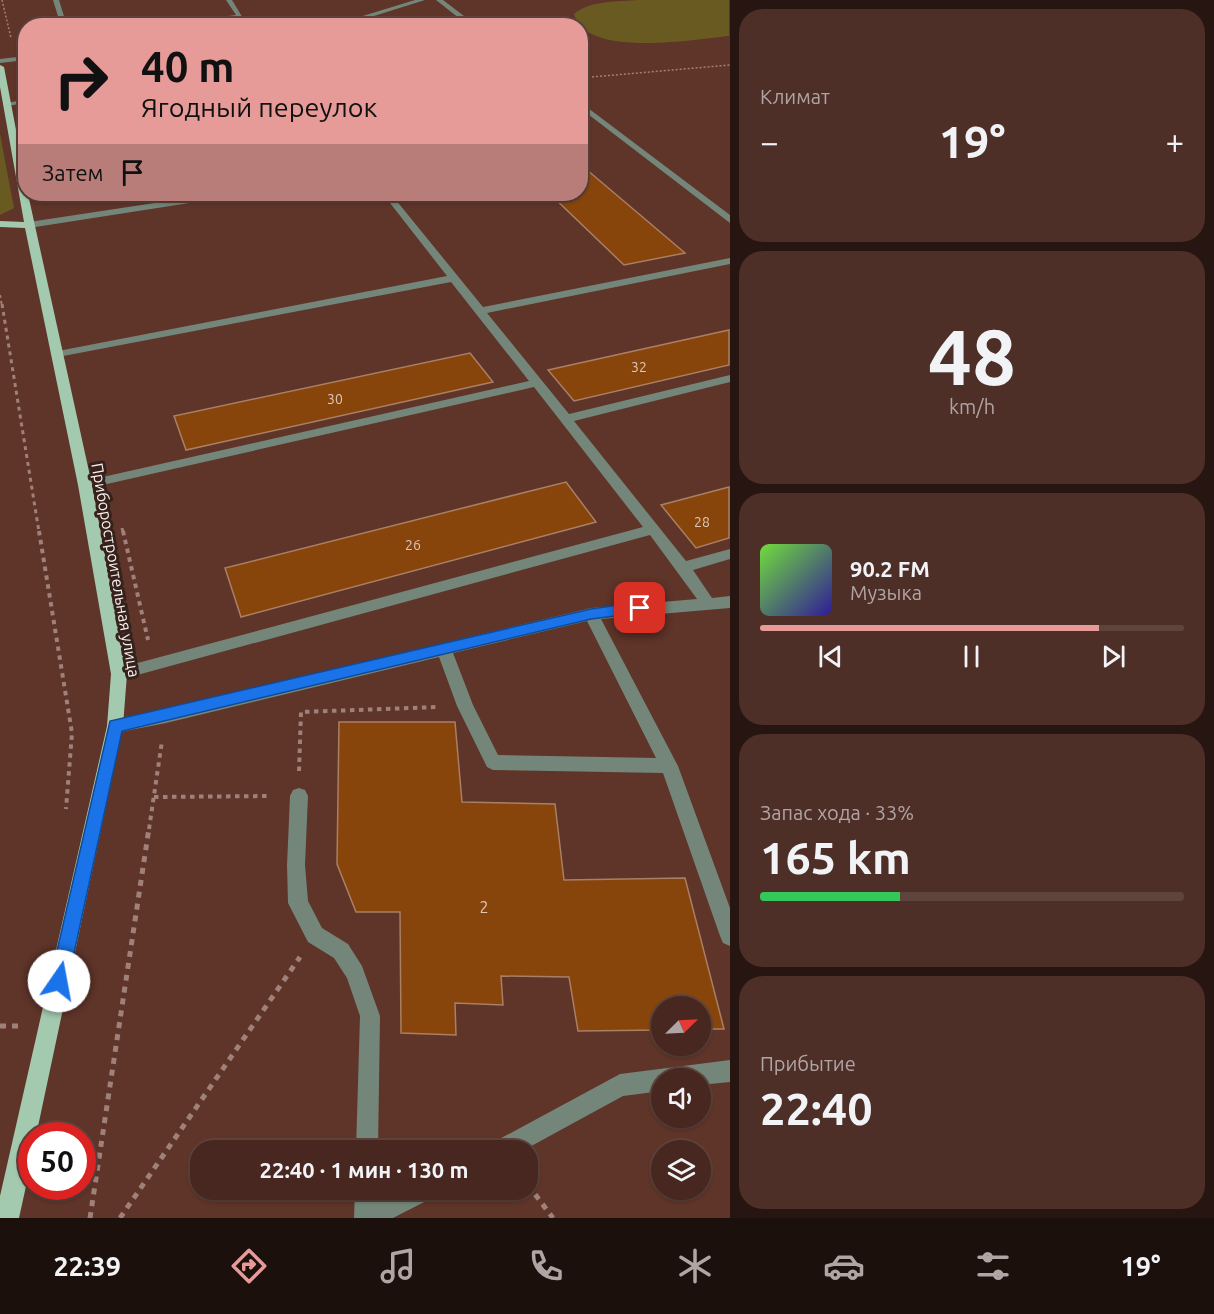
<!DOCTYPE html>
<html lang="ru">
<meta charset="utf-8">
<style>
:root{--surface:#47271f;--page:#4e2f28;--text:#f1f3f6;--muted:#b0a5a4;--line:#5f443d;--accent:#e69b98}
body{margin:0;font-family:Ubuntu,sans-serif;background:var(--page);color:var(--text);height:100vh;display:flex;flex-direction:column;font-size:22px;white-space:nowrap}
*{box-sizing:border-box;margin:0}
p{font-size:20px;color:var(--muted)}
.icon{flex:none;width:33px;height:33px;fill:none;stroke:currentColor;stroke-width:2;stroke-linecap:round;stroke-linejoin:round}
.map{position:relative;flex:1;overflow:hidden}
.drawer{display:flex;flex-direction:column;gap:9px;padding:9px;background:#271511;width:484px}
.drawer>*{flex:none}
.banner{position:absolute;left:18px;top:18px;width:570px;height:183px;border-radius:24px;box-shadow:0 2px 4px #0004,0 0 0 2px var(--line);background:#e69b98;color:#111;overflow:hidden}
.needle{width:39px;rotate:66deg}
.tools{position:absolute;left:651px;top:996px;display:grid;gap:12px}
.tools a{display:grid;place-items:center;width:60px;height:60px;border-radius:50%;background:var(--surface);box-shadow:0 2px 4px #0004,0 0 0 2px var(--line);font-size:30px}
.speed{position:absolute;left:18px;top:1122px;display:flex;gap:12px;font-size:30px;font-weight:700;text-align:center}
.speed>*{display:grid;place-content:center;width:78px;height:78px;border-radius:50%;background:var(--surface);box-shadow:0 2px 4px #0004,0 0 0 2px var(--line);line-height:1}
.speed .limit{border:9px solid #d22;background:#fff;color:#111}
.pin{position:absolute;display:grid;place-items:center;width:51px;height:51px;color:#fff;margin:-26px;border-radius:12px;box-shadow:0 3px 9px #0006}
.me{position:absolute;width:66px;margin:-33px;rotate:12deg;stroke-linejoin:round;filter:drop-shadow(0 0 4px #0008)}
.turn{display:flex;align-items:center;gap:21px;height:126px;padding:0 24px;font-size:27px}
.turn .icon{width:78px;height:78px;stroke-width:2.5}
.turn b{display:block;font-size:42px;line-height:51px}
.then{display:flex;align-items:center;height:57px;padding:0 24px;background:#0003;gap:12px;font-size:22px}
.big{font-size:45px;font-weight:700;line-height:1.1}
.drawer .widget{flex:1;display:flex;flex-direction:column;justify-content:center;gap:9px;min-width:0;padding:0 21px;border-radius:24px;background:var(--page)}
.drawer .dial{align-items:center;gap:0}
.dial b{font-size:78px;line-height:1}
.song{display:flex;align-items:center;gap:18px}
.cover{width:72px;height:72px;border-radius:9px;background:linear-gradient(135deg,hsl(100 70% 55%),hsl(250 70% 35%))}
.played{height:6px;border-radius:3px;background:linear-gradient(90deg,var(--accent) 80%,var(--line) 80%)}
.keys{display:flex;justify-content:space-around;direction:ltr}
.heat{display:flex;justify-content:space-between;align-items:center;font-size:33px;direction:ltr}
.charge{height:9px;border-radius:4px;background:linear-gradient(90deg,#34c759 33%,var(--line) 0)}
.trip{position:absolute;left:190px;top:1140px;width:348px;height:60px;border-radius:24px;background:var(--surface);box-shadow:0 2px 4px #0004,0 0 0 2px var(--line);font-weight:700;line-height:60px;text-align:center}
.tab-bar{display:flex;height:96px;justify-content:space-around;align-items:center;background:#1c100c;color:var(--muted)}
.tab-bar .icon{width:42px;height:42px}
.tab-bar .selected{color:var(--accent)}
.tab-bar b{font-size:27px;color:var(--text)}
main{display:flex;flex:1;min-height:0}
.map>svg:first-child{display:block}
.green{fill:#695a21}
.building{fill:#87450c;stroke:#aa7f64;stroke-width:1.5}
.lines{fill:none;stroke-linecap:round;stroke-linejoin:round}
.path-far4{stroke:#9f8179;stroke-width:1.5;stroke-dasharray:2 2;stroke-linecap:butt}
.path-far3{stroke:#9f8179;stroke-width:2;stroke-dasharray:3 3;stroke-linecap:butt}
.path-far2{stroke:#9f8179;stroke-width:3;stroke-dasharray:4 4;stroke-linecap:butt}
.path-far1{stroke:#9f8179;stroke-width:4;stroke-dasharray:4.5 4.5;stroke-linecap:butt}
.path{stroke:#9f8179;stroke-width:5;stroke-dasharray:6 6;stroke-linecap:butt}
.minor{fill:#738679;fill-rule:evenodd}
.major{fill:#a3caae;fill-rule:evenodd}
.route{fill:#1a73e8;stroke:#114b97;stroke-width:1.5}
.labels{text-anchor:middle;stroke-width:6;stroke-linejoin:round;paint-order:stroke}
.number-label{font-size:14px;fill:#e0c6b6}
.street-label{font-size:16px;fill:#fdf1ee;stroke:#36221d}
.near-number-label{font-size:16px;fill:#e0c6b6}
</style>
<main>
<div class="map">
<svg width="730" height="1218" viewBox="0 0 730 1218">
<rect width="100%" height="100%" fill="#5f3429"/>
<path class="green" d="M638,0H729V36C697,39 585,59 574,14C590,0 618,2 638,0Z
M0,134L14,208L0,215Z"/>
<path class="building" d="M580,164L685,253L624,265L550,194H580Z
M729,330V365L574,401L548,370Z
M470,353L493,382L186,450L174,416Z
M566,482L596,522L241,617L225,568Z
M729,487V538L696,548L661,505Z
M339,722H455L462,802L555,804L564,880L685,878L724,1029H700V1006H662V1030L578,1031L569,977L501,976L503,1005L455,1003L456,1035L401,1033L400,912H356L337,864Z"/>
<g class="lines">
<path class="path-far4" d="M2,0L11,38
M580,78L730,65"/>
<path class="path-far3" d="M0,295L2,306"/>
<path class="path-far2" d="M2,304L39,532
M122,528L123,532"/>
<path class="path-far1" d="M39,531L72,733L66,809
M123,531L148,640
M299,771L301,712L438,707
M154,797L271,796
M149,829L162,741"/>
<path class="path" d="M0,1026H20
M528,1185L553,1218
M90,1218L149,828
M120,1218L300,957"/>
<path class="minor" d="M53,0H59L67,26H61Z
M226,0H232L244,20L279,16L310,26H298L279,20L240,26L237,18L174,26H149L236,15Z
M415,0H425L342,26H330Z
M436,0H443L477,26H469Z
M26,56V60L0,63V59Z
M26,99V103L7,106L3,104Z
M580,102L730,215V223L580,108Z
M214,194H232L228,197L29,228L24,225L29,222Z
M383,194H391L483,307L730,258V264L487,313L569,414L730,375V382L574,421L686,561L730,549V559L693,570L712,598L730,596V608L601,619L678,766L730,908V946L723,943L720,936L663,773L493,770L487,767L457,706L439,657L166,723L115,733L109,731L107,726L109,721L115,719L166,709L591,608L697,599L650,535L119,680L113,679L111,674L113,669L119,668L643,527L534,387L85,489L80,488L78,485L85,481L529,381L451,282L58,357L52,354L58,351L447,276ZM587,621L656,758L498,755L473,705L453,653Z
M299,788L305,790L308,796L305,865L308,901L322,928L348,944L362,966L380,1016L378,1150H356L360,1016L347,978L334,958L308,942L288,903L287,865L290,796L293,790Z
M730,1060V1082L700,1085V1078H662V1091L623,1096L524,1150H491L494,1142L620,1074Z
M355,1190H379L378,1200L400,1190H436L432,1198L393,1218H354Z"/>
<path class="major" d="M0,65L4,67L26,182V194H28L92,485L127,674L123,726L36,1136H32V1159L19,1218H0V1196L107,726L111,674L78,485L25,228L0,227V221L24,222L0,87Z"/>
</g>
<path class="route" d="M640,602L647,608L640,613L591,619L122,731L68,981L65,987L59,990L52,987L50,981L110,721L591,609Z"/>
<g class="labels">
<g class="number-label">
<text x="639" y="372">32</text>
<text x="335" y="404">30</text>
<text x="702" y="527">28</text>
<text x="413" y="550">26</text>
</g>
<g class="street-label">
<text transform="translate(116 570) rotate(80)" y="6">Приборостроительная улица</text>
</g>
<g class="near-number-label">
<text x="484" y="913">2</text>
</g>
</g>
</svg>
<div class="tools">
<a><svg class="needle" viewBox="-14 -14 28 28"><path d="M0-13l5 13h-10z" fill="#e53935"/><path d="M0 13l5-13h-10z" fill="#b0a5a4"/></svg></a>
<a><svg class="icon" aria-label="sound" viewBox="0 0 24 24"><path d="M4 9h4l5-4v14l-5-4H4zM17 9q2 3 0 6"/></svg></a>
<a><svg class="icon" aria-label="layers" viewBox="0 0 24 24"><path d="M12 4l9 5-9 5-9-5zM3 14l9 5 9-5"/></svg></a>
</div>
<div class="speed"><div class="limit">50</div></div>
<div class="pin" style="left:640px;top:608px;background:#d93025"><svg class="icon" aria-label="arrive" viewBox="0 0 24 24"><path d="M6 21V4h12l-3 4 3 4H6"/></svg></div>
<svg class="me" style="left:59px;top:981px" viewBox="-20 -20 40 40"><circle r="19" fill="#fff"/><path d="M0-13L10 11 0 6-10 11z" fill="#1a73e8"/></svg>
<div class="trip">22:40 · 1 мин · 130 m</div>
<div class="banner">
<div class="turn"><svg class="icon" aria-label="right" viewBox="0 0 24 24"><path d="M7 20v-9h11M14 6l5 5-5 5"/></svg><div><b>40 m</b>Ягодный переулок</div></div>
<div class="then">Затем<svg class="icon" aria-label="arrive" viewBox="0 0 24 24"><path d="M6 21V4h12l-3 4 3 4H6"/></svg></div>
</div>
</div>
<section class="drawer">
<div class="widget"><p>Климат</p>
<div class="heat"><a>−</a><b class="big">19°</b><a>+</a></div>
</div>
<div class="widget dial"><b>48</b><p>km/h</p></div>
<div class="widget">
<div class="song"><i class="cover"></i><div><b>90.2 FM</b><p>Музыка</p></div></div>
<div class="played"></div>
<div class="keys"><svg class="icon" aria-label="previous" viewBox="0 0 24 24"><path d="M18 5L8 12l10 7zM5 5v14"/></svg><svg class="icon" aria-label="pause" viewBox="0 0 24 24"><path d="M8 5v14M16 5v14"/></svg><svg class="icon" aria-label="next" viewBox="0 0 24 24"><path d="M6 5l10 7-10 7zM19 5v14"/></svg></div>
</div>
<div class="widget"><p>Запас хода · 33%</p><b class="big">165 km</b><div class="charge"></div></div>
<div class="widget"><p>Прибытие</p><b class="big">22:40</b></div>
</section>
</main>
<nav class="tab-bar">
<b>22:39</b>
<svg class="icon selected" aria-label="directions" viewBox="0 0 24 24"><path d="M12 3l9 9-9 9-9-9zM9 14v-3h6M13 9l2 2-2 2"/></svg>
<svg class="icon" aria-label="music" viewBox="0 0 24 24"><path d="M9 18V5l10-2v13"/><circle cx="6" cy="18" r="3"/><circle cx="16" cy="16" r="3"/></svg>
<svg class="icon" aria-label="phone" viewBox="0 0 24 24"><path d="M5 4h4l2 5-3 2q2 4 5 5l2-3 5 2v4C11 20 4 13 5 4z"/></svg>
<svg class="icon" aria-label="climate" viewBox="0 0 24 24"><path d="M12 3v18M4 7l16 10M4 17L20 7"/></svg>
<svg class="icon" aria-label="car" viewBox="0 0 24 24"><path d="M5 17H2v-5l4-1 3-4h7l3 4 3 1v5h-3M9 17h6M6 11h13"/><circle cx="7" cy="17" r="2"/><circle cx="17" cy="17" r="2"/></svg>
<svg class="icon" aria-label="filters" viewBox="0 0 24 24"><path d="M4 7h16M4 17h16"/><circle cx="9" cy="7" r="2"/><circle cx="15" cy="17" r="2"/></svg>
<b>19°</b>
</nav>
